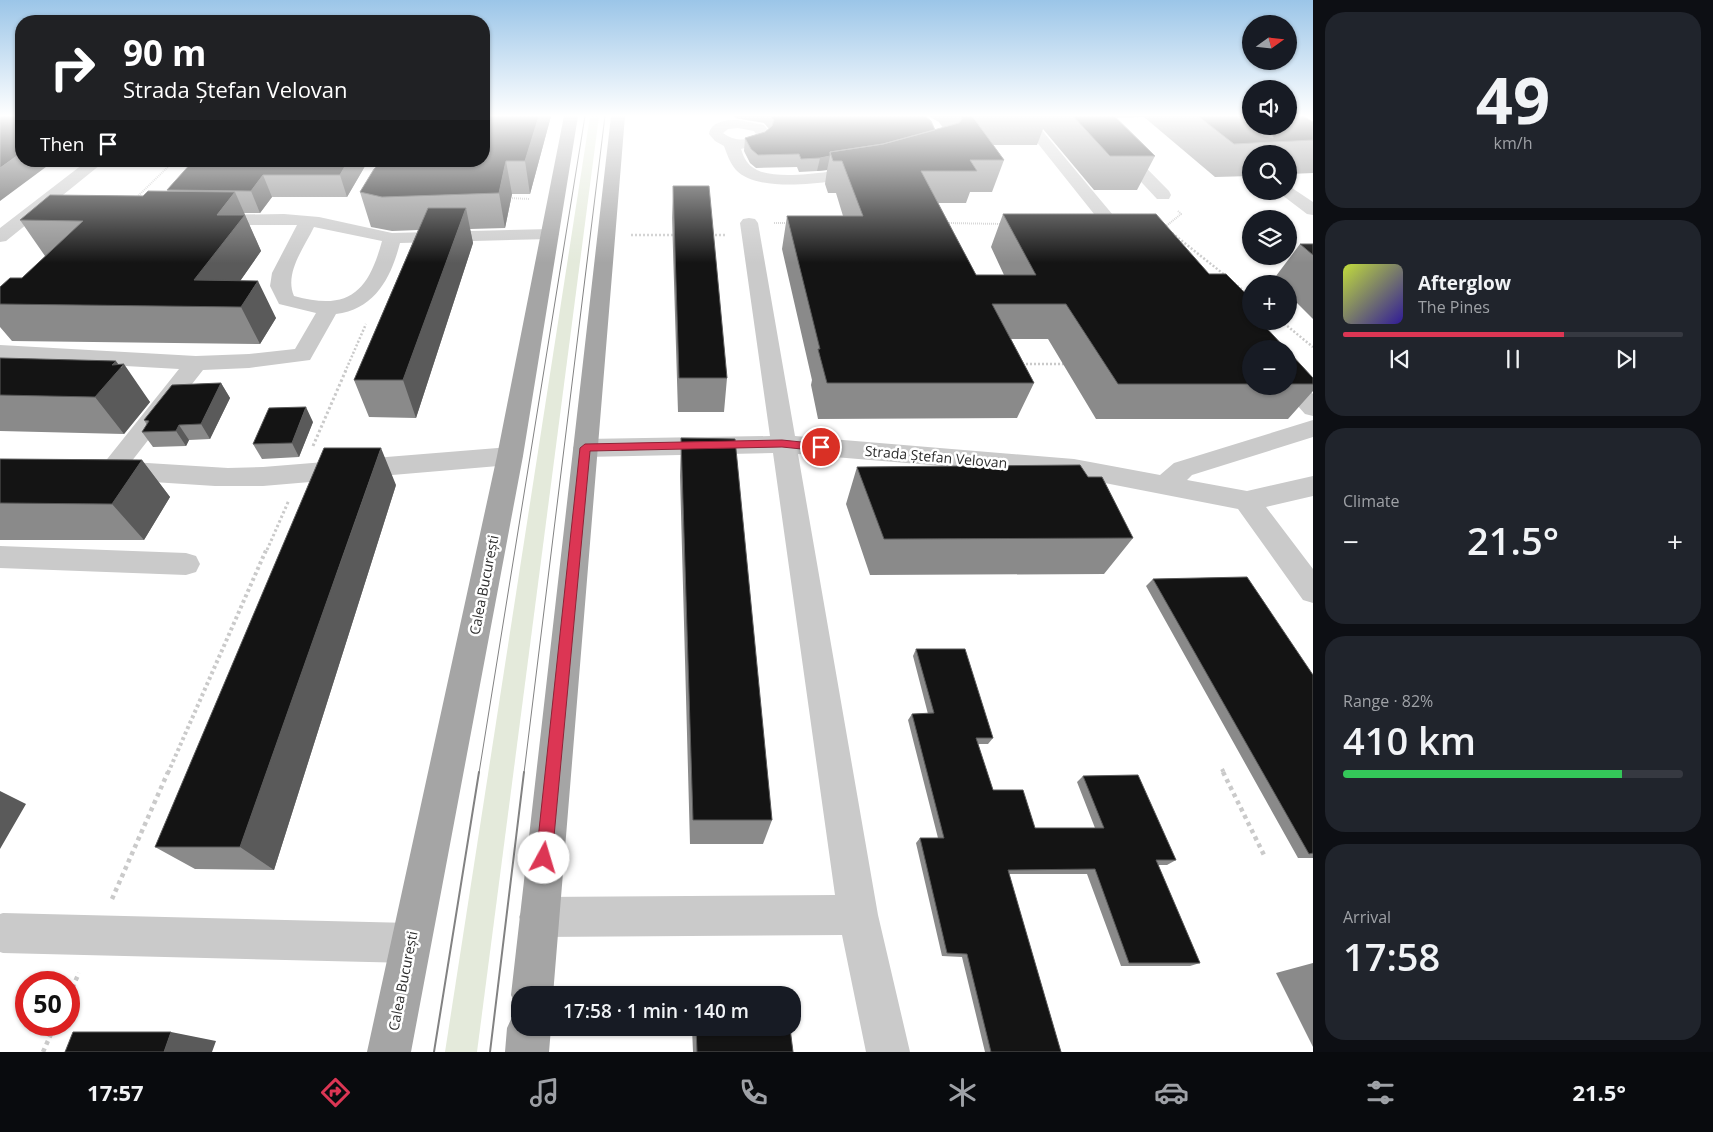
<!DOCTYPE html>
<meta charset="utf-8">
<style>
:root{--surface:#171b24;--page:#20242c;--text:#f1f3f6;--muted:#9ea1a6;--line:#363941;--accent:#dc3654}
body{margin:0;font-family:"Open Sans",sans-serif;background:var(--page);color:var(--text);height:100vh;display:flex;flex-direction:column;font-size:19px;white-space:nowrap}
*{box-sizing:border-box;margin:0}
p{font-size:16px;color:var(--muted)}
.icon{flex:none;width:28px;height:28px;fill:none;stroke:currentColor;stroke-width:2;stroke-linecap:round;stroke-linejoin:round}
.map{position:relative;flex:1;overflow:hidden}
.drawer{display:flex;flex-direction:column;gap:12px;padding:12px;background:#0d0f14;width:400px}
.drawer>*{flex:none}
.hud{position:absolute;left:15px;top:15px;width:475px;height:152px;border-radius:20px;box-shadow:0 1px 4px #0004;background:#202124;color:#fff;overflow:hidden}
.needle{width:32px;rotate:75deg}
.fabs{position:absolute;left:1242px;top:15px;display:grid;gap:10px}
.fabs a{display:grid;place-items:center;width:55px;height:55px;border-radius:50%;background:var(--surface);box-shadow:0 1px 4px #0004;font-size:25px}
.speed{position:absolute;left:15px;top:971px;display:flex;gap:10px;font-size:25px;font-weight:700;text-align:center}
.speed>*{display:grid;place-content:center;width:65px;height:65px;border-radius:50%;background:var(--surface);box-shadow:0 1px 4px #0004;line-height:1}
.speed .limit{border:8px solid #d22;background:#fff;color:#111}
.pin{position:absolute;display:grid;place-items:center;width:42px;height:42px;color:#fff;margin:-21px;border:2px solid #fff;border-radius:50%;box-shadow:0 1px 5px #0007}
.me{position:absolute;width:55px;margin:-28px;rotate:6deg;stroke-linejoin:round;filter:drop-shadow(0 0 4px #0008)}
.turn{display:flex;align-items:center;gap:18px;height:105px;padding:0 25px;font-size:22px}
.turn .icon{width:65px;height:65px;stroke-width:2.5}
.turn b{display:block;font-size:35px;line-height:42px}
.then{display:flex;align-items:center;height:48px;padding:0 25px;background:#0003;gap:10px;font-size:19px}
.big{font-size:38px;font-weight:600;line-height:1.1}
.drawer .card{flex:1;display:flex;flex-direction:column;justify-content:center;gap:8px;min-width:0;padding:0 18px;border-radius:20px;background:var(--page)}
.drawer .dial{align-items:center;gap:0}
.dial b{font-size:65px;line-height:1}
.song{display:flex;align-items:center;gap:15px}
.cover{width:60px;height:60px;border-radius:8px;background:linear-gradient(135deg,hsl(70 70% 55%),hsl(250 70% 35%))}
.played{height:5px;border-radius:2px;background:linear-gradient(90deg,var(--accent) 65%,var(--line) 65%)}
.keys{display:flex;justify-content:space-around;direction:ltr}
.heat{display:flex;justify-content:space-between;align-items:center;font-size:28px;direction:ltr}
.charge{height:8px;border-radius:4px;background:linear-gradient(90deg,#34c759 82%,var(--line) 0)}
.trip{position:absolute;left:511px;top:986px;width:290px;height:50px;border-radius:20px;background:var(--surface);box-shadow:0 1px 4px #0004;font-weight:600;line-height:50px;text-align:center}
.menu{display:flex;height:80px;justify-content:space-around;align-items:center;background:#090b0e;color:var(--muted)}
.menu .icon{width:35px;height:35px}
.menu .current{color:var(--accent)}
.menu b{font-size:22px;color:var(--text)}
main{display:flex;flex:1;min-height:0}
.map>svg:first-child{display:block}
.green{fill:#e4eadb}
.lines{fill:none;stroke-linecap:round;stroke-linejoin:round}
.path-far4{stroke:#cacaca;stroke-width:2;stroke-dasharray:1 1;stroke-linecap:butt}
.path-far3{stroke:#cacaca;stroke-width:2.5;stroke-dasharray:2 2;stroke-linecap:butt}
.path-far2{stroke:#cacaca;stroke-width:3;stroke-dasharray:2.5 2.5;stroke-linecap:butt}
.path-far1{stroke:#cacaca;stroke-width:4;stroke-dasharray:3 3;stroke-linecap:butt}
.path{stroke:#cacaca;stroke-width:4.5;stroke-dasharray:4 4;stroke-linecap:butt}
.minor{fill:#cacaca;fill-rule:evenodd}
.major{fill:#a5a5a5;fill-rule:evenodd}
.tram-far1{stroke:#828282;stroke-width:1}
.tram{stroke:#828282;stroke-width:2}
.wall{fill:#8a8a8a}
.shaded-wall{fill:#5a5a5a}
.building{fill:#141414;stroke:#5a5a5a}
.route{fill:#dc3654;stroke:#8f2337}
.labels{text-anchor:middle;stroke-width:5;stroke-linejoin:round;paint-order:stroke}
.street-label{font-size:14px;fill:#2d2d2d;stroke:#fff}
</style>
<main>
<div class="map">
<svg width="1313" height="1052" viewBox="0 0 1313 1052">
<rect width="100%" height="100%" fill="#fff"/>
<path class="green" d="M590,116H599L477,1052H445Z"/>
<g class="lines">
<path class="path-far4" d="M137,197L174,161
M508,198L530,199
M774,223H788
M947,223L1003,224
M1165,227L1181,214L1178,211"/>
<path class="path-far3" d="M1172,233L1226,276
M631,235H677
M711,235H725
M1234,283L1251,297
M1281,321L1313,347
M1022,364H1066
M345,372L366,324"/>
<path class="path-far2" d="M313,446L346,370
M267,550L289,500"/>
<path class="path-far1" d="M1222,769L1224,773
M168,773L267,548"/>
<path class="path" d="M1223,772L1264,855
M112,899L168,772
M69,995L79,973
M43,1052L55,1025"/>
<path class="minor" d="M1016,116H1030L1118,221L1121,225L1118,229H1106Z
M1080,116H1095L1169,191L1171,195L1169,199H1157Z
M738,120L764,125L771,134L763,143L741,149C744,158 747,165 757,170C779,181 837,171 862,166L870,171L868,174C838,182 759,195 736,170C730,163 727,154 724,146L715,141L709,134C711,121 727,120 738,120ZM738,128L754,131L756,134C746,142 733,141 723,133L728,129Z
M87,161H105L6,241L0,242V228Z
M1289,186L1313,202V215L1307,214L1282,195L1280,191H1289Z
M284,214L319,217L392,233L550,229L556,230L559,234L556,238L550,239L400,243C391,278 375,309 336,314L310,360L249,368L203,370L131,462L228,468L263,467L510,447L519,450L523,456L519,462L510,465L263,486H215L122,480L113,478L104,463L179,369L0,359V345L196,356L249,354L295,349L316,313L279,304L270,286L272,273L297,225H209L203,224L200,220L203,216L209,215ZM314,227L382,241C368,293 348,311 294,296C284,273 304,248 314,227Z
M749,218L755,219L758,223L795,436L1074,459L1160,475L1174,463L1313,420V437L1192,475L1187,480L1247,491L1313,476V496L1266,507L1313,569V603L1303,600L1238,509L1074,477L798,454L878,915L910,1052H866L842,935L539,937L525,931L519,917L525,903L539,897L835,895L773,453L585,457L576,454L573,448L576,442L585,439L770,436L740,223L743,219Z
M1289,375L1297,377L1313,394V416L1305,414L1280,386H1289Z
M0,546L186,553L196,556L200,564L196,572L186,575L0,568Z
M3,913L411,923L425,929L431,943L425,957L411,963L3,953L0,952V914Z"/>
<path class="major" d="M564,116H578L523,456L411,1052H367L497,456Z
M611,116H625L553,995H520V1028H551L549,1052H505L507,1028L514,1013L518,1011L511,995Z"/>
<path class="tram-far1" d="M479,773L585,116
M524,773L605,116"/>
<path class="tram" d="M434,1052L479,772
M490,1052L524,772"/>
</g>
<path class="wall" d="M484,116H551L530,194H512L505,228L470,229L473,243L416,418L369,417L354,380L418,230L392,231L371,227L360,192L484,161Z
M734,116H925L935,130L943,128L939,122L930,117L931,116H1251V126H1289L1313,122V173L1289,174V154H1251V176L1215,177L1144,117L1117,118L1155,156L1137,190H1094L1043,129L1037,145H993L1004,160L992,192H970L966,203H938L976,275H1004L991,247L1003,214L1209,274L1251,299V308L1250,310L1251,349V386H1289V352L1313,378V391L1288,419H1096L1048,339H1011L1034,383L1017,418L818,419L811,385L812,380L782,249L787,216H843L836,193H828L825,184L827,170L817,171L799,172L797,167L756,168L750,163L744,151L745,138L765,132L769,129L764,123L735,118Z
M118,161H368L347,197H272L260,213H244L261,251L240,281L276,318L260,344L12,341L0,327V287L22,278L46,256H45L20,220L168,191L167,190L189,166H120Z
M673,186L727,378L724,412H678L672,218Z
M1300,244H1313V319L1289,295V284H1277L1273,280Z
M0,358L118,364L150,402L124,434L0,431Z
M221,383L230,398L210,439L189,440L186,446L153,447L142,432L147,425L144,420Z
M313,422L299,457L262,459L253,444Z
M681,438L772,820L763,844H690L680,476Z
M0,459L142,460L170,497L144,540H0Z
M857,467L1088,477L1133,538L1104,574L870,575L846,504Z
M396,485L274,870L195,869L155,847Z
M1153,579L1313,675V858H1298L1146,586Z
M916,649L993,738L988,744H978L993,790L1035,828H1095L1077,782L1083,776L1176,860L1167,865H1158L1200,963L1190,966H1121L1087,874H1009L1061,1052H985L962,957L942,956L916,843L920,838H938L908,720L912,714H928L913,656Z
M1313,963V1047L1276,973Z
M692,1028H790L793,1052H693Z"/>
<path class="shaded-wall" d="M539,116H551L530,194L525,161Z
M21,153V161H54L0,201V168Z
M830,156L827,170L817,171L820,158Z
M348,161H368L347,197L340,175Z
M506,161L512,194L505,228L499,193Z
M263,175L272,197L260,213L251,191Z
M235,192L261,251L222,307L194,280L217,215Z
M466,208L473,243L416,418L403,380Z
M258,281L276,318L260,344L241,307Z
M116,361L121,368L124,364L150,402L124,434L95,397L112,365Z
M221,383L230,398L210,439L201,424Z
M306,407L313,422L299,457L292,443Z
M179,425L189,440L186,446L176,431Z
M381,448L396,485L274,870L240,847Z
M142,460L170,497L144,540L112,504Z
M0,791L26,804L0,849Z
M171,1032L216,1041L212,1052H164Z"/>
<path class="building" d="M0,116H21V153L0,168Z
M484,116H539L525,161H506L499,193L382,197L360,192L374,169L382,161H484Z
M770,116H925L931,121L935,130L883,144L830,152V156L820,158L801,159L799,154L758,155L751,149L745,138L765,132L772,126L774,120Z
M961,116H972L1004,160H970L977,171H921L976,275H1036L1003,214H1156L1209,274H1226L1251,299V303H1243L1251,312V321H1260L1286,349H1251V384H1118L1066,304H992L1034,383H827L818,349H820L787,216H863L842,161H833L830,152L883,144L959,123L962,119Z
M1073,116H1114L1155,156H1110Z
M1198,116H1237L1264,136L1273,138L1272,126H1289V116H1303L1313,122V140L1234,144Z
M193,161H348L340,175H263L251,191L167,190Z
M673,186H709L727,378H679Z
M148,191L235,192L217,215H245L194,280L258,281L241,307L0,304V287L10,278H22L83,221L20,220L50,195L143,196Z
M428,208H466L403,380H354Z
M1300,244H1313V255Z
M1289,352L1313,378V384H1289Z
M0,358L116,361L112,365L124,364L95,397L0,395Z
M221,383L201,424L179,425L176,431L142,432L149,421L144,420L172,385Z
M306,407L292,443L253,444L269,408Z
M681,438L735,439L772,820H693Z
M324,448H381L240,847H155Z
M0,459L142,460L112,504L0,503Z
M1080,465L1088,477H1102L1133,538L884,539L857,467Z
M1247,577L1313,675V853L1309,854L1153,579Z
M916,649H965L993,738H976L993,790H1023L1035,828H1104L1083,776L1138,775L1176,860H1156L1200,963H1129L1095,869L1008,870L1061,1052H991L967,954L947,953L920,838H944L912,714L934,713Z
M696,1028H790L793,1052H697Z
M73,1032H171L164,1052H65Z"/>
<linearGradient id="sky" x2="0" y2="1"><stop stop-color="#9bc5e8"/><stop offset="0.44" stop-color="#fff"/><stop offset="1" stop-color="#fff" stop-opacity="0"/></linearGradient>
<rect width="1313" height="263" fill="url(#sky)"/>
<path class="route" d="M782,440L821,444L826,447L821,451L782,447L590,451L552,858L550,864L544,866L539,864L536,858L580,448L585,444Z"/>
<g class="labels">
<g class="street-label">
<text transform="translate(936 457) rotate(5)" y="5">Strada Ștefan Velovan</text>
<text transform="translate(484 585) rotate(-79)" y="5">Calea București</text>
<text transform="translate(403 981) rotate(-79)" y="5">Calea București</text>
</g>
</g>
</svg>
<div class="fabs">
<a><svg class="needle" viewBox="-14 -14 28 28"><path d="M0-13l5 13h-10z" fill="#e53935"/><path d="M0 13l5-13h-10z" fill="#9ea1a6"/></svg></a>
<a><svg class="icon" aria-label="sound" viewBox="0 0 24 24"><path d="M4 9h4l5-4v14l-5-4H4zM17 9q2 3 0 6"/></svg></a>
<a><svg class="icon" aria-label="search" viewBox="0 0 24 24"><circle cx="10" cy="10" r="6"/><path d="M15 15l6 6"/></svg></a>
<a><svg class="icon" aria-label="layers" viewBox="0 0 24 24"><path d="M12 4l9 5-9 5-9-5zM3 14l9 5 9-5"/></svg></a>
<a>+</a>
<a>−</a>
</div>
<div class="speed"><div class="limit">50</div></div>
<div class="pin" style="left:821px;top:447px;background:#d93025"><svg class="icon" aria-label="arrive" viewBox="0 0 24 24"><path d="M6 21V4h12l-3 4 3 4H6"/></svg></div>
<svg class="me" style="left:544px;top:858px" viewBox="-20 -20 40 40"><circle r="19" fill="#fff"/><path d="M0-13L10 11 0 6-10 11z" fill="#dc3654"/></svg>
<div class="trip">17:58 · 1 min · 140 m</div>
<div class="hud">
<div class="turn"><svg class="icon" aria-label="right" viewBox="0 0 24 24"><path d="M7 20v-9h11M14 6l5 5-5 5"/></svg><div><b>90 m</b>Strada Ștefan Velovan</div></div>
<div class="then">Then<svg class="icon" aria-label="arrive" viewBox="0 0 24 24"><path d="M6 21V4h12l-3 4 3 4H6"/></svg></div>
</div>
</div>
<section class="drawer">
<div class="card dial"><b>49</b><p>km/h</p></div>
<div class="card">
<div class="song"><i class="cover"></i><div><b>Afterglow</b><p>The Pines</p></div></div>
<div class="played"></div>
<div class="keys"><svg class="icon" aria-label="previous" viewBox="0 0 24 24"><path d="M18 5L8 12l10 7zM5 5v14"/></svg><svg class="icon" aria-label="pause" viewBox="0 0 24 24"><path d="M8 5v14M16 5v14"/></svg><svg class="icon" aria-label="next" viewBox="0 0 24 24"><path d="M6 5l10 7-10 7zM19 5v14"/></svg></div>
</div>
<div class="card"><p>Climate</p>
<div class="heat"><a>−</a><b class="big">21.5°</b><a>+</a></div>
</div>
<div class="card"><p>Range · 82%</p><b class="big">410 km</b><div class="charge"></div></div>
<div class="card"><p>Arrival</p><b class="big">17:58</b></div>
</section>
</main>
<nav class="menu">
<b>17:57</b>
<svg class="icon current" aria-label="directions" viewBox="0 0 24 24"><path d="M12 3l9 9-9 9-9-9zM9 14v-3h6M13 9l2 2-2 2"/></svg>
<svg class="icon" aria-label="music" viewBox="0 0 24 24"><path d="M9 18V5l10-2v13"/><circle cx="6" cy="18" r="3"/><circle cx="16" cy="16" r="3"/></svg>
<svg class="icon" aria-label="phone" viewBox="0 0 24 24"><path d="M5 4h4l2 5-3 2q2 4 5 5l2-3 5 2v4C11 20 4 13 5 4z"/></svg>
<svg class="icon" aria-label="climate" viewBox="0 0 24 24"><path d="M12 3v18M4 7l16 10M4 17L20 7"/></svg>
<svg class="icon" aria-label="car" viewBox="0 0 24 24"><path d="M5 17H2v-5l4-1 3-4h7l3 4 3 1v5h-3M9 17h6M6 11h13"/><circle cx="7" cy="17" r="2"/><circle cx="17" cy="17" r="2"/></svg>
<svg class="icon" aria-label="filters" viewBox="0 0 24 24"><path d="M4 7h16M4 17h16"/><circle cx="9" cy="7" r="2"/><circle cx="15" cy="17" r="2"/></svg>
<b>21.5°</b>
</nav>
